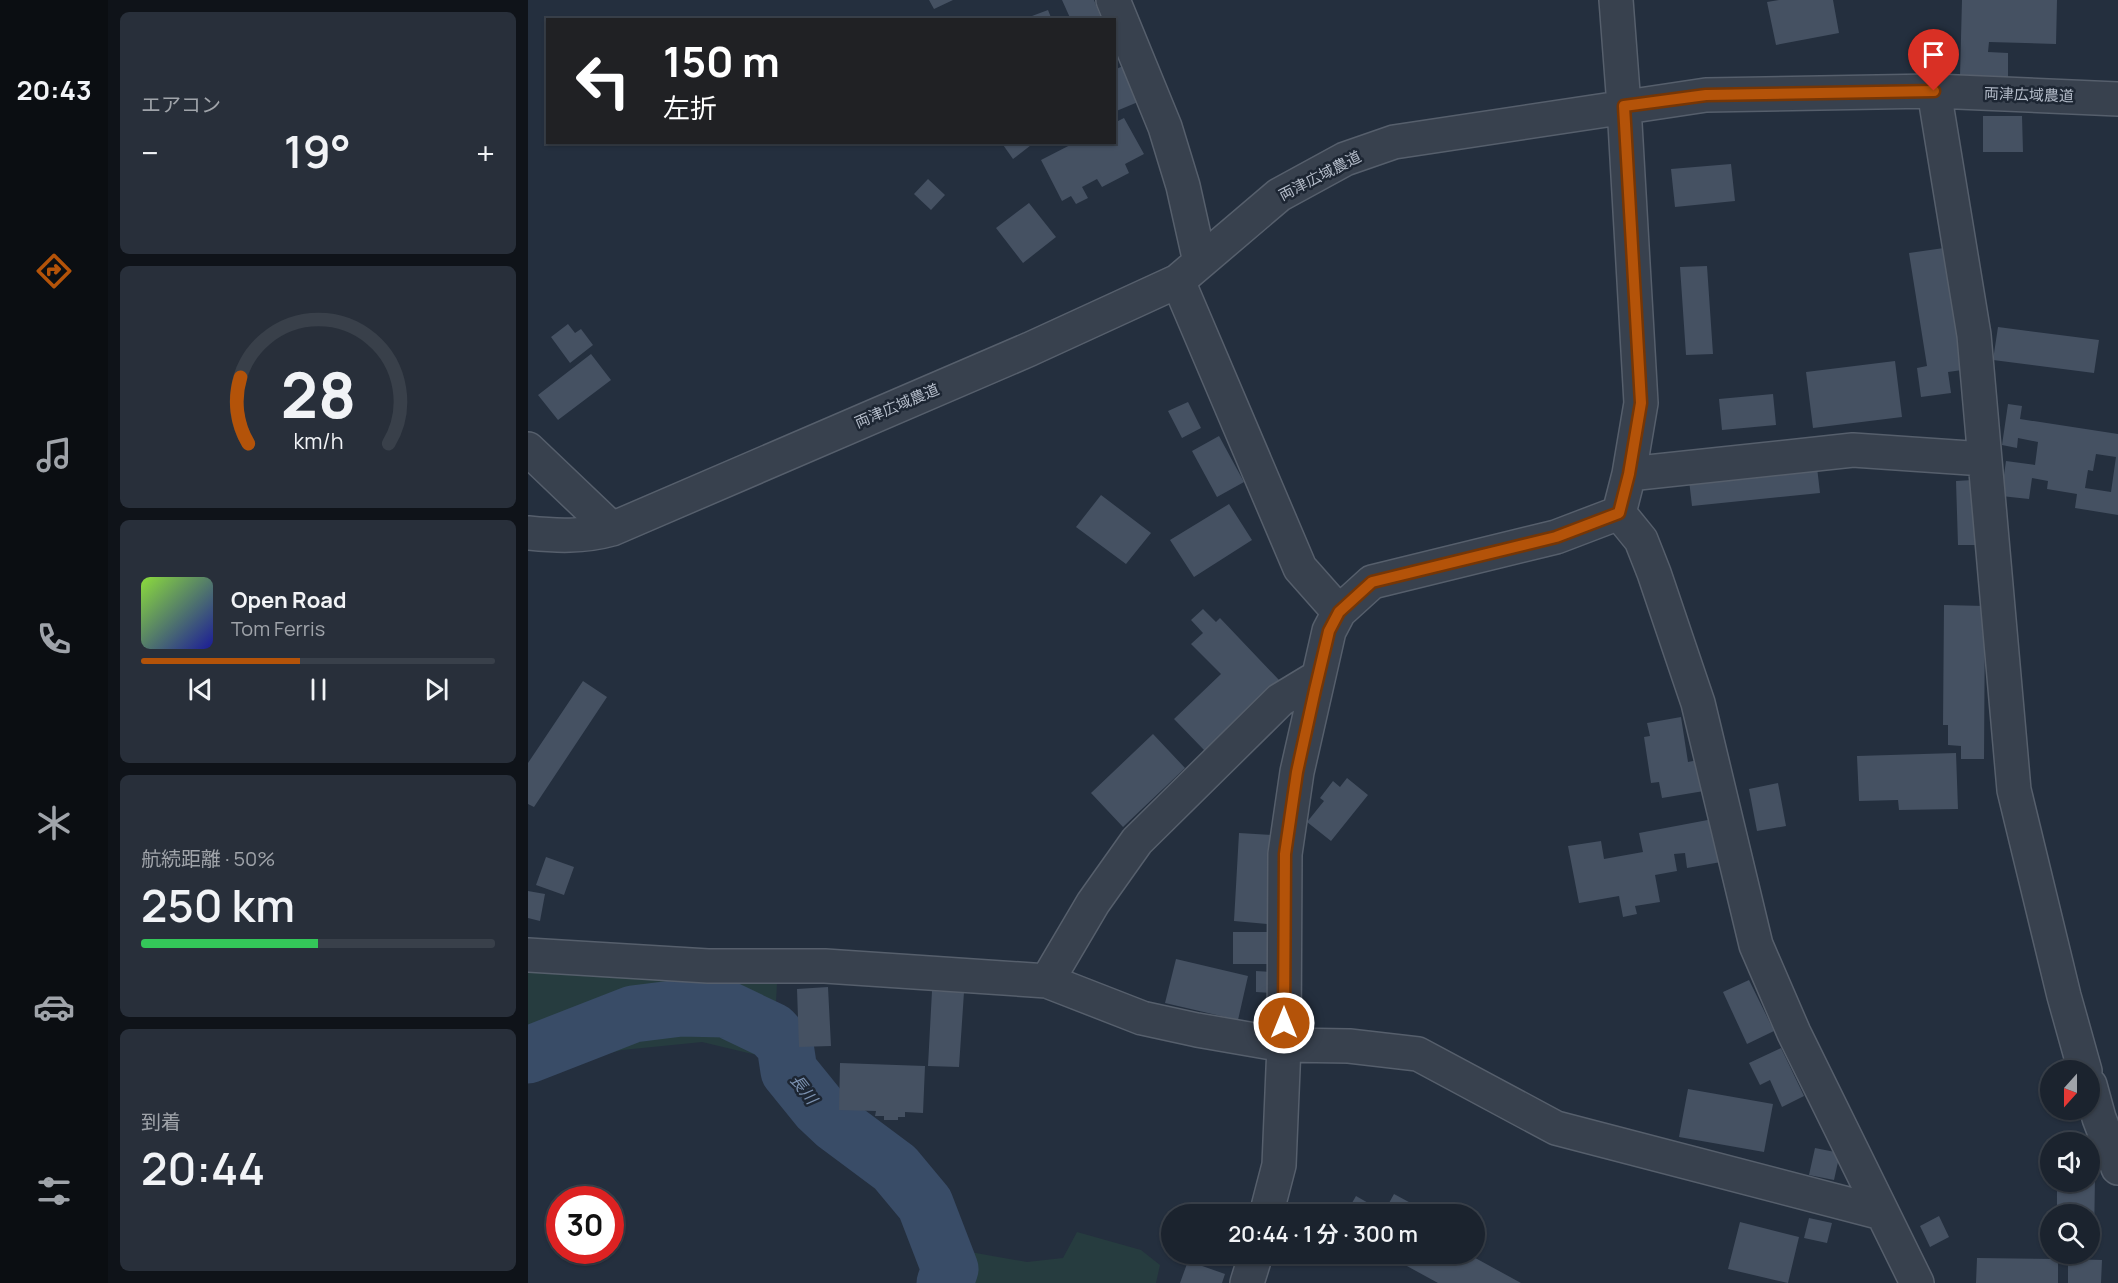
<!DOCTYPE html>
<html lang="ja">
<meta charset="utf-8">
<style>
:root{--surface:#1b232e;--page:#282f3a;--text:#f1f3f6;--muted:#a0a4aa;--line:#39404a;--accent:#b45309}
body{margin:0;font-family:Manrope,"Noto Sans JP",sans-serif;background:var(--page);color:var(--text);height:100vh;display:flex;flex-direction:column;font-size:22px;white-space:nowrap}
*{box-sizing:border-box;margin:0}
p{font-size:20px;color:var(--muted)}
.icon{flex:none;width:33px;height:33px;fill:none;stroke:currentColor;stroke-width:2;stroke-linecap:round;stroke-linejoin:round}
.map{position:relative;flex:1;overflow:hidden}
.sheet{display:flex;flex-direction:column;gap:12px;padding:12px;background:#0f1319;width:420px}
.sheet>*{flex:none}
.banner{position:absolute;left:18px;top:18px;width:570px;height:126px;border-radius:0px;box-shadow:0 2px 4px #0004,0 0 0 2px var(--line);background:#202124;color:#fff;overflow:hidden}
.needle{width:39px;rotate:201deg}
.buttons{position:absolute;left:1512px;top:1060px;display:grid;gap:12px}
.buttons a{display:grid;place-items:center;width:60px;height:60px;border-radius:50%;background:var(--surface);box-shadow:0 2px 4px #0004,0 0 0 2px var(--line);font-size:30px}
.speed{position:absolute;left:18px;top:1186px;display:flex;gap:12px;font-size:30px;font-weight:700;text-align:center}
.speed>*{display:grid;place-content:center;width:78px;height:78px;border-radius:50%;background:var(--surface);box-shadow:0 2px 4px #0004,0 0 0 2px var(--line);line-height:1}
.speed .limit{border:9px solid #d22;background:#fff;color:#111}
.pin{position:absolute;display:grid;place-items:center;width:51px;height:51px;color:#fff;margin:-62px -26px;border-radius:50% 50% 50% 0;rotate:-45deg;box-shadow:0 0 6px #0007}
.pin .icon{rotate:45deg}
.me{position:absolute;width:66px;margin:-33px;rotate:0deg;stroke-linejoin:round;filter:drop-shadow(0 0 4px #0008)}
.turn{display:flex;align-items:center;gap:21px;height:126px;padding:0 18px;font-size:27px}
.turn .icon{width:78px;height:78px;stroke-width:2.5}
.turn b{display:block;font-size:42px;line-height:51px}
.big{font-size:45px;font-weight:600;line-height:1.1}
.sheet .card{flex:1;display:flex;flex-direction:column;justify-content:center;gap:9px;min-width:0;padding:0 21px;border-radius:9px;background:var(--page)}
.sheet .dial{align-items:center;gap:0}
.dial svg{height:156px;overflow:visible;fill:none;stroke:var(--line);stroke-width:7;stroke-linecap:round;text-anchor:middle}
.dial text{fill:var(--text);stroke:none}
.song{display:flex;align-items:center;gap:18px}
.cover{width:72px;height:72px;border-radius:9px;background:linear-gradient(135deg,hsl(90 70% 55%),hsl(240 70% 35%))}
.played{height:6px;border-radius:3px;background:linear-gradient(90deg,var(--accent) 45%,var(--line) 45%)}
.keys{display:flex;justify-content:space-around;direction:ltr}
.heat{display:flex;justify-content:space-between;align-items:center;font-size:33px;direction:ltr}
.charge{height:9px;border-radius:4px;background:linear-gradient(90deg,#34c759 50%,var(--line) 0)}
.trip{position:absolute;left:633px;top:1204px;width:324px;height:60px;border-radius:30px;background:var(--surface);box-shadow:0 2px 4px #0004,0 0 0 2px var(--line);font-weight:600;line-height:60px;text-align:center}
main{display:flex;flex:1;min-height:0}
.dock{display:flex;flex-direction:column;width:108px;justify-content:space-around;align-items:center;background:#0b0e12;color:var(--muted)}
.dock .icon{width:42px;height:42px}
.dock .selected{color:var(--accent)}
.dock b{font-size:27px;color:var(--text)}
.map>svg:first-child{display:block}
.green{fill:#263c3f}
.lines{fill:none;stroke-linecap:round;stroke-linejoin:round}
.river{stroke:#394c67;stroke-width:57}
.building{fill:#455162;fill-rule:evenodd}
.street-casing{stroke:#565f6c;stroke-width:36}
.street{stroke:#38414e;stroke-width:33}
.route-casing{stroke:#753606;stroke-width:15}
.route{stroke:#b45309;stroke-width:10}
.labels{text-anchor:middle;stroke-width:5;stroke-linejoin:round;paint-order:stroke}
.street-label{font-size:15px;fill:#b4bcc9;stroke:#1d2633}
.water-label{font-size:16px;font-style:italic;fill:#7c92b1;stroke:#1d2633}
</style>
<main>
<nav class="dock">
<b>20:43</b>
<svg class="icon selected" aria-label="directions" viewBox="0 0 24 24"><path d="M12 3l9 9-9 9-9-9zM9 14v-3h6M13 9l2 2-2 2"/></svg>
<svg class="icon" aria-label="music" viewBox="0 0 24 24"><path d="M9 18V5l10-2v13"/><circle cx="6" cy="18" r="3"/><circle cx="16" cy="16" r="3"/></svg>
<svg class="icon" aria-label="phone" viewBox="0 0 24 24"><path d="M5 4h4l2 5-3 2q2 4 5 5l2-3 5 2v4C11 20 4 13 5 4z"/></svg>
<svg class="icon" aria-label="climate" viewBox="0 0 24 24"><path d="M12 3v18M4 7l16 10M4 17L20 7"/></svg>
<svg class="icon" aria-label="car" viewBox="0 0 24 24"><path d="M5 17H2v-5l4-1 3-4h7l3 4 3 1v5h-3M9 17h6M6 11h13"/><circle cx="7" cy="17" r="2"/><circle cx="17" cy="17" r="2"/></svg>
<svg class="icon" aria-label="filters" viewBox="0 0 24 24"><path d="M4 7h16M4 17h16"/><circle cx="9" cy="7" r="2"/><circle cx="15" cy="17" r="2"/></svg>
</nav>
<section class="sheet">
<div class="card"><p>エアコン</p>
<div class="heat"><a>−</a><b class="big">19°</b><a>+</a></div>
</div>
<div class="card dial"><svg viewBox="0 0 100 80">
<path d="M14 69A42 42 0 1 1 86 69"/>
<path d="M14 69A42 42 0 0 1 10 35" stroke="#b45309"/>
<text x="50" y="56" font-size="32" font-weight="700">28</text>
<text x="50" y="72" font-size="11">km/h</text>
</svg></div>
<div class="card">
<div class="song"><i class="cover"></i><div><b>Open Road</b><p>Tom Ferris</p></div></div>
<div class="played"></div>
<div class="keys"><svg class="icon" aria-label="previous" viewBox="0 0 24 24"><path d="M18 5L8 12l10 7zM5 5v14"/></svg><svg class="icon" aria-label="pause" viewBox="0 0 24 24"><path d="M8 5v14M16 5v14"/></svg><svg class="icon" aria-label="next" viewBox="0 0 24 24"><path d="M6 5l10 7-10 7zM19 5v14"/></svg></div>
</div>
<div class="card"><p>航続距離 · 50%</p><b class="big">250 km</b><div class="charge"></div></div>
<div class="card"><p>到着</p><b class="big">20:44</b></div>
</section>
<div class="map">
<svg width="1590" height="1283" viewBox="0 0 1590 1283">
<rect width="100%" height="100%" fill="#242f3e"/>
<path class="green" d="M0,971L249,983L245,1059L174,1042L94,1050L44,1063L0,1080Z
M549,1232L613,1250L632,1265L628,1283H435L442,1252L499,1262L535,1258Z"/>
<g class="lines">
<path class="river" d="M0,1055L105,1014L153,1008L198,1009L244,1031L257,1045L261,1071L291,1108L308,1124L367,1168L397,1204L422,1269L417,1283"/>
</g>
<path class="building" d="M401,0H425L406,9Z
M534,0H566L574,20H543Z
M1251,0H1305L1311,33L1248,45L1239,2Z
M1434,0H1529L1528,44L1461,42L1460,52L1480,53V77L1432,76Z
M520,10L524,20H496V19Z
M595,66L610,102L586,112V70Z
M1455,116H1494L1495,152H1455Z
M596,118L616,154L597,164L601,173L574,187L569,179L554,187L560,198L548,204L543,196L534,201L513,160L548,142H586V123Z
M473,142H507L485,159Z
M1203,164L1207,201L1147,207L1143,169Z
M400,179L417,195L403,210L386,194Z
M501,203L528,237L495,263L468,228Z
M1416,248L1434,370L1420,372L1423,393L1393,397L1389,368L1399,366L1381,253Z
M1179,266L1185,354L1158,355L1152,267Z
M40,324L47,333L53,329L65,345L42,363L23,337Z
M1470,327L1571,340L1566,373L1465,360Z
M63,354L83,380L30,420L10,395Z
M1367,361L1374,417L1285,428L1278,372Z
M1245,394L1248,425L1194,430L1191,399Z
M660,402L673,428L654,438L640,411Z
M1480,404L1494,406L1492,419L1590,434V515L1547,508L1549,494L1519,489L1520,481L1504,478L1501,499L1473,496L1478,461L1507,465L1510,442L1490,438L1489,448L1474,445ZM1568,454L1588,457L1583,492L1557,488L1560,470L1565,471Z
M691,436L716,482L689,497L664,451Z
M1289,467L1292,493L1164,506L1161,480Z
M1445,480L1448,545H1430L1428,481Z
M573,495L623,533L598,564L548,527Z
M701,504L724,540L666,577L642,540Z
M1416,605L1457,606L1456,759H1433V746L1420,745V725H1415Z
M675,609L688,622L692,618L751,680L677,751L646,719L693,674L663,644L675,633L663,620Z
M55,681L79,697L6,807L0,804V763Z
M1153,717L1160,762L1170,760L1176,791L1134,798L1131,782L1123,783L1116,737L1122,736L1119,723Z
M625,734L657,768L595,827L563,793Z
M1428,753L1430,809L1371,810L1370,800L1331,801L1329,756Z
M819,778L840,795L803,841L779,822L796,801L792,798L805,781L812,787Z
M1250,783L1258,826L1229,831L1221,789Z
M1185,819L1193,862L1159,868L1157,853L1146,854L1149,871L1127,875L1132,902L1107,906L1109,914L1095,917L1091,896L1051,903L1040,846L1073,841L1076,859L1115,852L1111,833Z
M711,833L745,835L739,924L706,921Z
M18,857L46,867L36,895L8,885Z
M0,891L17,894L12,921L0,918Z
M705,932H740L741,964H705Z
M648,959L720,976L710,1020L637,1003Z
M728,971L744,972L743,993L728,992Z
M1221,980L1246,1031L1219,1044L1195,992Z
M300,987L303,1046L271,1047L269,989Z
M404,991L436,992L431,1067L400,1066Z
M1253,1048L1276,1096L1254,1107L1242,1080L1232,1085L1221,1063Z
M312,1063L397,1066L395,1113L377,1112V1117H370V1120H356V1116H347L348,1111L311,1110Z
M1160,1089L1245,1104L1236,1152L1151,1137Z
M1287,1148L1312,1153L1306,1180L1281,1175Z
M1562,1176H1567L1566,1241H1562V1215H1529V1182H1562Z
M866,1194L905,1215H817L828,1196L856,1212Z
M1411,1216L1421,1237L1402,1247L1392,1226Z
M1281,1218L1304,1223L1299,1243L1276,1238Z
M1212,1222L1271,1237L1260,1283L1200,1269Z
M857,1254H940L993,1283H910Z
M1449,1258L1530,1259V1283H1448Z
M1540,1259L1574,1260L1573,1283H1540Z
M660,1261L697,1274L694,1283H652Z"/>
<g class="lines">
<g class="street-casing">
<path id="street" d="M585,0L637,127L655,186L672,262
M1088,0L1096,106L1113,403L1101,474L1091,513
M1406,91L1446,335L1486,790L1536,996L1557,1071
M650,281L772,568L811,612
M0,449L84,529
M1101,474L1325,450L1456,459
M1091,513L1113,540L1126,573L1170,703L1228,945L1266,1033L1389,1283
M0,533C29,536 55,537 84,529L502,349L650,281L751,195L817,159L866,142L1178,95L1406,91L1590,99
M0,955L180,966H297L519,981L614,1018L669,1030L756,1045L821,1046L890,1054L1028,1128L1354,1213
M519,981L565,903L609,841L752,700L790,677
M1562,1085L1571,1118L1590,1168
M738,1215L751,1165L756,1045L757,854L769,772L801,631L811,612L844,582L1028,537L1091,513
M719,1283L728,1254"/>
</g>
<use href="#street" class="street"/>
</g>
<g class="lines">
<g class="route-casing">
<path id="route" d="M756,1023L757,854L769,772L787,690L801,631L811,612L844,582L1028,537L1091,513L1101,474L1113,403L1096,106L1178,95L1406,91"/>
</g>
<use href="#route" class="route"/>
</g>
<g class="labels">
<g class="street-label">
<text transform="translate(1501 95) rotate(2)" y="5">両津広域農道</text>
<text transform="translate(792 176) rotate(-27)" y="5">両津広域農道</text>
<text transform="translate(369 406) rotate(-23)" y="5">両津広域農道</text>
</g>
<g class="water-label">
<text transform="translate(276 1089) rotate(52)" y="6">長川</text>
</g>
</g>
</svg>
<div class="buttons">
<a><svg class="needle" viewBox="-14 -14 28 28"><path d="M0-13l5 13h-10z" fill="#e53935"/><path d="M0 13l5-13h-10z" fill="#a0a4aa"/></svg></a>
<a><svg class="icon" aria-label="sound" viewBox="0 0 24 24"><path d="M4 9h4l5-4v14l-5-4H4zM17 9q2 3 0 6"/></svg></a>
<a><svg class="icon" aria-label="search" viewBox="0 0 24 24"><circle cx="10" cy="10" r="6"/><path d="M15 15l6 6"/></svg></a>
</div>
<div class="speed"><div class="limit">30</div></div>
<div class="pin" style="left:1406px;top:91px;background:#d93025"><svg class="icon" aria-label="arrive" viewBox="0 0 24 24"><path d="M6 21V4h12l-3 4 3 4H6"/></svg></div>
<svg class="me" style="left:756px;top:1023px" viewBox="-20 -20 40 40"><circle r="17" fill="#b45309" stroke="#fff" stroke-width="3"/><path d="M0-11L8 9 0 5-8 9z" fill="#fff"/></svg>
<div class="trip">20:44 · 1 分 · 300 m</div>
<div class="banner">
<div class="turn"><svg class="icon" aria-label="left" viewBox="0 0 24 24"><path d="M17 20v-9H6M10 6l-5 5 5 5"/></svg><div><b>150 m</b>左折</div></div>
</div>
</div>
</main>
